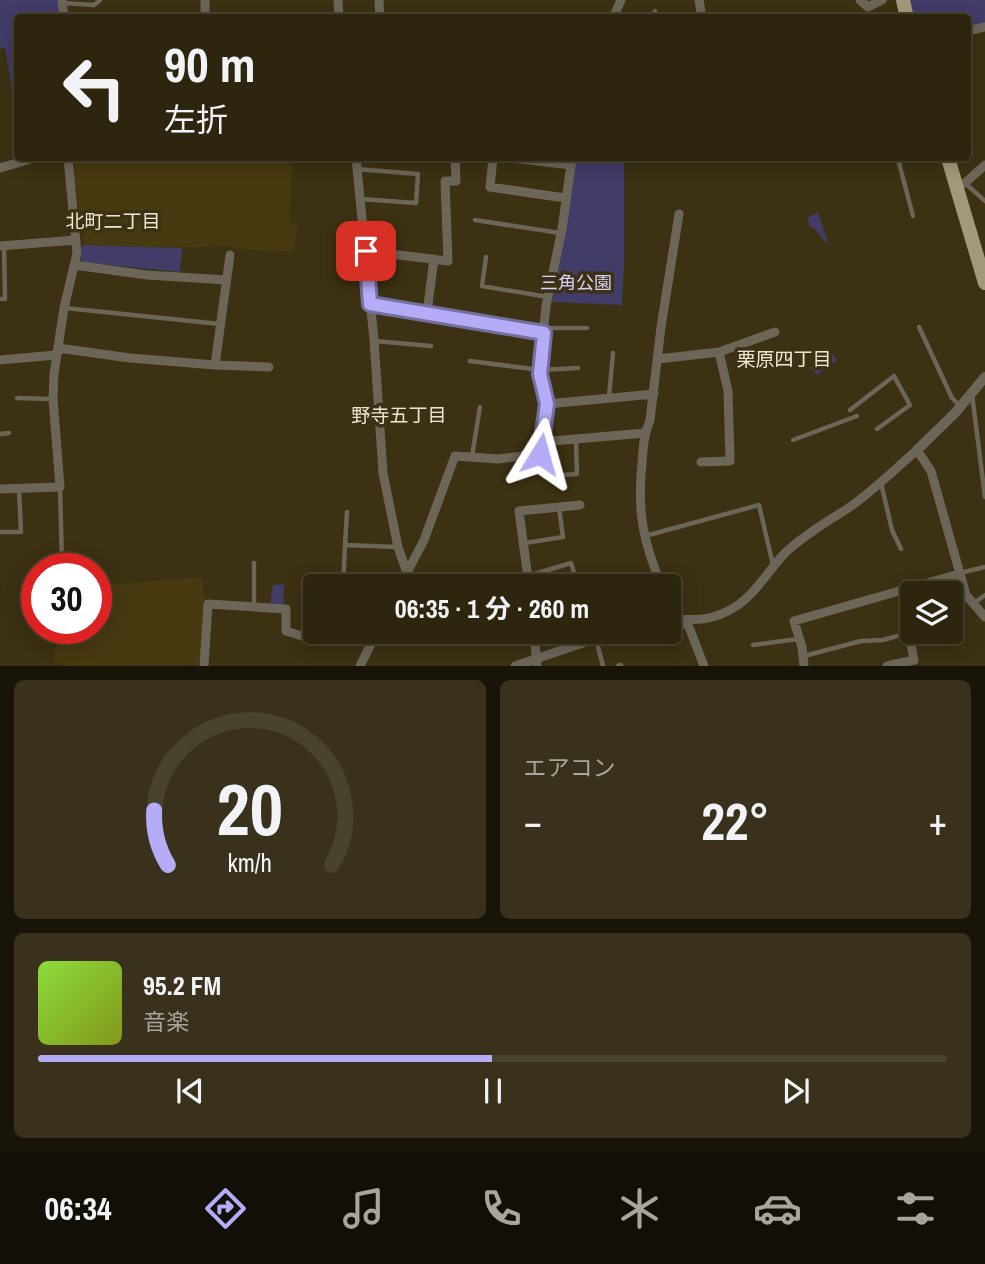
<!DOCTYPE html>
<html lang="ja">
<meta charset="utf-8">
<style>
:root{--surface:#2d250e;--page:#39311c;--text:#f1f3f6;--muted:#a7a59e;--line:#48422e;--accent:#b5acf8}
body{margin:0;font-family:"Archivo Narrow","Noto Sans JP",sans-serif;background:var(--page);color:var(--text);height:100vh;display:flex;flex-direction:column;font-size:26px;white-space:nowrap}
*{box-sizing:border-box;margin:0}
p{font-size:23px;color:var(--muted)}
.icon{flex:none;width:38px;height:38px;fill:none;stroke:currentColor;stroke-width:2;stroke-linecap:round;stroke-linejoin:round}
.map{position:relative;height:666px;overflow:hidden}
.details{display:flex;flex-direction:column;gap:14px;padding:14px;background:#191408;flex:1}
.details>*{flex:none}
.hud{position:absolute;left:14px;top:14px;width:957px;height:147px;border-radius:7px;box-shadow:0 4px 18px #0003,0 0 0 2px var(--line);background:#2d250e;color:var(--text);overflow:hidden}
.fabs{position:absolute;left:900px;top:581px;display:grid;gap:14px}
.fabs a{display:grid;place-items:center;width:63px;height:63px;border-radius:7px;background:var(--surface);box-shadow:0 4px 18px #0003,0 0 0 2px var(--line);font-size:35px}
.speed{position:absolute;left:21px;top:553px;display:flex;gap:14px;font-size:35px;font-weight:700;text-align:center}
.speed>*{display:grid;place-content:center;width:91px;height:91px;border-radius:50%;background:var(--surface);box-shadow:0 4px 18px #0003,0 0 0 2px var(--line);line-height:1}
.speed .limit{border:10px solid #d22;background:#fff;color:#111}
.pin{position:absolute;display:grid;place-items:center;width:60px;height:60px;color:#fff;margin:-30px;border-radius:14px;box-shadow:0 4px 10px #0006}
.me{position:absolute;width:77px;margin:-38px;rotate:8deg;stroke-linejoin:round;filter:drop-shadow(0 0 5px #0008)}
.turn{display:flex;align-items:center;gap:24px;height:147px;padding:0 35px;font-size:32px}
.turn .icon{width:91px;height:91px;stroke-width:2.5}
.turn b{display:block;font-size:49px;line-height:60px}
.big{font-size:52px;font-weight:700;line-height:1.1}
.details .card{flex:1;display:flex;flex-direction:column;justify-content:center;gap:10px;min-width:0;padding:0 24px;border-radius:10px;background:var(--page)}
.details .dial{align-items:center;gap:0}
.dial svg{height:182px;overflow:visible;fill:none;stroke:var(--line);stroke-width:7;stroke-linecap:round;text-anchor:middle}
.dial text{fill:var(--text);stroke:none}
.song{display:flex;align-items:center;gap:21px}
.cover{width:84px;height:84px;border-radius:10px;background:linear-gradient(135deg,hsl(90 70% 55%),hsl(70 70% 35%))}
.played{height:7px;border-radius:4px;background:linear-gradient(90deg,var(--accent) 50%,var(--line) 50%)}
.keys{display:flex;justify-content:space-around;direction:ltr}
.heat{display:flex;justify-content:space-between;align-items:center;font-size:38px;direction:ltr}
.details .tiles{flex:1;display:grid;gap:14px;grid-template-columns:1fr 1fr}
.card:last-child{grid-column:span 2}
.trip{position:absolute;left:303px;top:574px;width:378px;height:70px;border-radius:7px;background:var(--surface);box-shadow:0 4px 18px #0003,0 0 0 2px var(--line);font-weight:700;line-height:70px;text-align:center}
.tab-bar{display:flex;height:112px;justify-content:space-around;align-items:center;background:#120f06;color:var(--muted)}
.tab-bar .icon{width:49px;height:49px}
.tab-bar .active{color:var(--accent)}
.tab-bar b{font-size:32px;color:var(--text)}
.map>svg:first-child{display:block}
.built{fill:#473910}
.green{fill:#423c69}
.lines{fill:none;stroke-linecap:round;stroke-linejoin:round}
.service{stroke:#6b6658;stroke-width:4.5}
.minor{stroke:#6b6658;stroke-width:9}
.tertiary{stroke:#6b6658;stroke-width:10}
.primary{stroke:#a3987b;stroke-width:14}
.route-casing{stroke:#7670a1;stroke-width:18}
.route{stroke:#b5acf8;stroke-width:12}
.labels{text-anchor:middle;stroke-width:7;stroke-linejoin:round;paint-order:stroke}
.park-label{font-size:18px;fill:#d6d2fd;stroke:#3c3112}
.neighbourhood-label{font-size:19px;fill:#ece6d4;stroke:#3c3112}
</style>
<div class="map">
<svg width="985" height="666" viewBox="0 0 985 666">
<rect width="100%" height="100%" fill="#3c3112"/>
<path class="built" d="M74,158H230V163L248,162V158H292L289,223L297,224L295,249L288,252L234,249V246L182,248L84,245L74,175Z
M201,577L206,601L203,665L64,666L53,661L60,628H96V586Z"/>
<path class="green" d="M0,0H58L60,17L18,18L17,102L14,103L5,47L0,48Z
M910,0H985V25L968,29V18L914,17Z
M576,158H624V264L622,305L552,302Z
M818,212L828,243H826L814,228L810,227L807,218Z
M82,245L182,248L180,272L81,262Z
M830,351L837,360L817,375L810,368Z
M284,584L283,605L270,604L273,585Z"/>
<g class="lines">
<path class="service" d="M63,3L94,5L100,0
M651,18L655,11
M899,163L913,216
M357,169L418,174L416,203L361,199
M966,184L985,201
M475,220L560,233
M486,257L482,286L548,297
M0,299H5L4,245
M65,308L220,324
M919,327L952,398L960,406
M545,328H587
M375,341L431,346
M470,361L540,370L578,368
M972,394L985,497
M609,397L613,353
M17,398L51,399
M850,410L894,376L910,405L877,429
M0,434L9,433
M793,440L857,416
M540,455L544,476L577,474L576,440
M472,456L480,407
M881,483L892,530L901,549
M60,488L62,564
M0,532H21L19,489
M645,536L759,505L773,565
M525,543L563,537L559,508
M345,545L347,512
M254,563V607
M544,572L548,586
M960,573L985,567
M528,576L571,563L578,586
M343,586L345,545L397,547
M974,603L985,595
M561,632L569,646
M596,639L603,666
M753,645L798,639
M804,656L861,641L883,640L908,633
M618,666L621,665"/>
<path class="minor" d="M62,0L64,18
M338,0L339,18
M379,0L380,18
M699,0L702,18
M860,0L868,7L882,0
M293,17L310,18
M205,18V0
M400,18L420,17
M613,18L621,0
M968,31L985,27
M356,158L374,340L383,473L398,547L407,573
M493,158L490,187L565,198
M512,158L571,165
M0,168L34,158
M965,183L985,165
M0,246L76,240
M366,251L448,261L445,181H456L455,158
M74,265L147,275L226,280
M370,304L544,333
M427,313L434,259
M58,348L130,358L215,365L230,255
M658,359L719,352L775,332
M0,360L56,355
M215,365L269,367
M547,404L654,394
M541,442L645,433
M701,462L730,461L728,391L719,352
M0,489L60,487L53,399L54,374L64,308L77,253L68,158
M403,581L421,586
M400,586L424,540L455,456L498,459L540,454L547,404L539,374L546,306L562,229L572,158
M529,586L519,511L580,505
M662,586C643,543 637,511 642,463C643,448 644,434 650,420L661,327L679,214
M950,599L966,595
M668,600L675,614L689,627L704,666
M668,619C695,620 711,622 735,607C756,594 769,569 786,552C805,535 826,522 847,509C872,492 894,470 917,450L931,471L966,595L985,617
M534,632L537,666
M204,666L208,604L286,609V631L312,639L373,638L426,632
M360,666L377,632
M515,666L615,632
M804,666L802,647L794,621L959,574
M887,666L914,660L905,612L912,610"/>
<path class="tertiary" d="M917,450L955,413L985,377"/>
<path class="primary" d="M903,0L907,18
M948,158L985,283"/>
</g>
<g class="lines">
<g class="route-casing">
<path id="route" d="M366,251L370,304L544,333L540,374L547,404L540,454"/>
</g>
<use href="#route" class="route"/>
</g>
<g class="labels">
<g class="park-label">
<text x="576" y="289">三角公園</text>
</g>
<g class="neighbourhood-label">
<text x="113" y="228">北町二丁目</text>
<text x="784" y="366">栗原四丁目</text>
<text x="399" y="422">野寺五丁目</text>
</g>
</g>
</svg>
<div class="fabs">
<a><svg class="icon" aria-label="layers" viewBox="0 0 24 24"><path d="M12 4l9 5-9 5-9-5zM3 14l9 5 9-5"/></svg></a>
</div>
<div class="speed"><div class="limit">30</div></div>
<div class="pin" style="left:366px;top:251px;background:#d93025"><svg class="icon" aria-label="arrive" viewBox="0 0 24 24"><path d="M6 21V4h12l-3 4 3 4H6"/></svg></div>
<svg class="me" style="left:540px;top:454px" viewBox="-20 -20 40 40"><path d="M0-17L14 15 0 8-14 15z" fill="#b5acf8" stroke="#fff" stroke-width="4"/></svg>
<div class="trip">06:35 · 1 分 · 260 m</div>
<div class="hud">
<div class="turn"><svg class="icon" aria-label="left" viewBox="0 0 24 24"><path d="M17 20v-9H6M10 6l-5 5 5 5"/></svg><div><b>90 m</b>左折</div></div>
</div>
</div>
<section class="details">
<div class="tiles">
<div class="card dial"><svg viewBox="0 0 100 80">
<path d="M14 69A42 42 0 1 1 86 69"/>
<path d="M14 69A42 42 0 0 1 8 45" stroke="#b5acf8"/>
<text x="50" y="56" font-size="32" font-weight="700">20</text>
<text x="50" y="72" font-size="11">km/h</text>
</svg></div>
<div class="card"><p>エアコン</p>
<div class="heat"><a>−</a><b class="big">22°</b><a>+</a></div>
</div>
<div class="card">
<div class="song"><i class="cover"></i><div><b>95.2 FM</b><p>音楽</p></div></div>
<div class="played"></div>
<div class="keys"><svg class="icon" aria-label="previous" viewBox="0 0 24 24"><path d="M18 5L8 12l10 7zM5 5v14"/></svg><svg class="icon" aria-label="pause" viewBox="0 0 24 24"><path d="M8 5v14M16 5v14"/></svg><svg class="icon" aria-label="next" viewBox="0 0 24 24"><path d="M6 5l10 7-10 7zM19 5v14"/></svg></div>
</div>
</div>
</section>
<nav class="tab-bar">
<b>06:34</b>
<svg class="icon active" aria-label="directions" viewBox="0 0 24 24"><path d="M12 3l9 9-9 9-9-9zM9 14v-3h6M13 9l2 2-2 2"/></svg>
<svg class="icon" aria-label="music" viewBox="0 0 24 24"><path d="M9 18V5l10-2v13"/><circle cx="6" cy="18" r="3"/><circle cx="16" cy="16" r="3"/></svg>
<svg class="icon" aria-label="phone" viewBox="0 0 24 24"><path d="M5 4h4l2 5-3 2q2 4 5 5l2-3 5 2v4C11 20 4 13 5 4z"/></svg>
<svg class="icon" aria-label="climate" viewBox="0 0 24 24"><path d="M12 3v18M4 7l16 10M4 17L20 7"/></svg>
<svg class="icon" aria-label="car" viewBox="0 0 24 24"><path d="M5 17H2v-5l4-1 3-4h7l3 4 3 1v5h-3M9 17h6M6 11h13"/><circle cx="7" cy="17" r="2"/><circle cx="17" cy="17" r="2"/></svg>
<svg class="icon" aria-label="filters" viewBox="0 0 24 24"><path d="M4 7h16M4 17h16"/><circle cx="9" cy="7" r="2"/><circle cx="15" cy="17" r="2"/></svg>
</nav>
